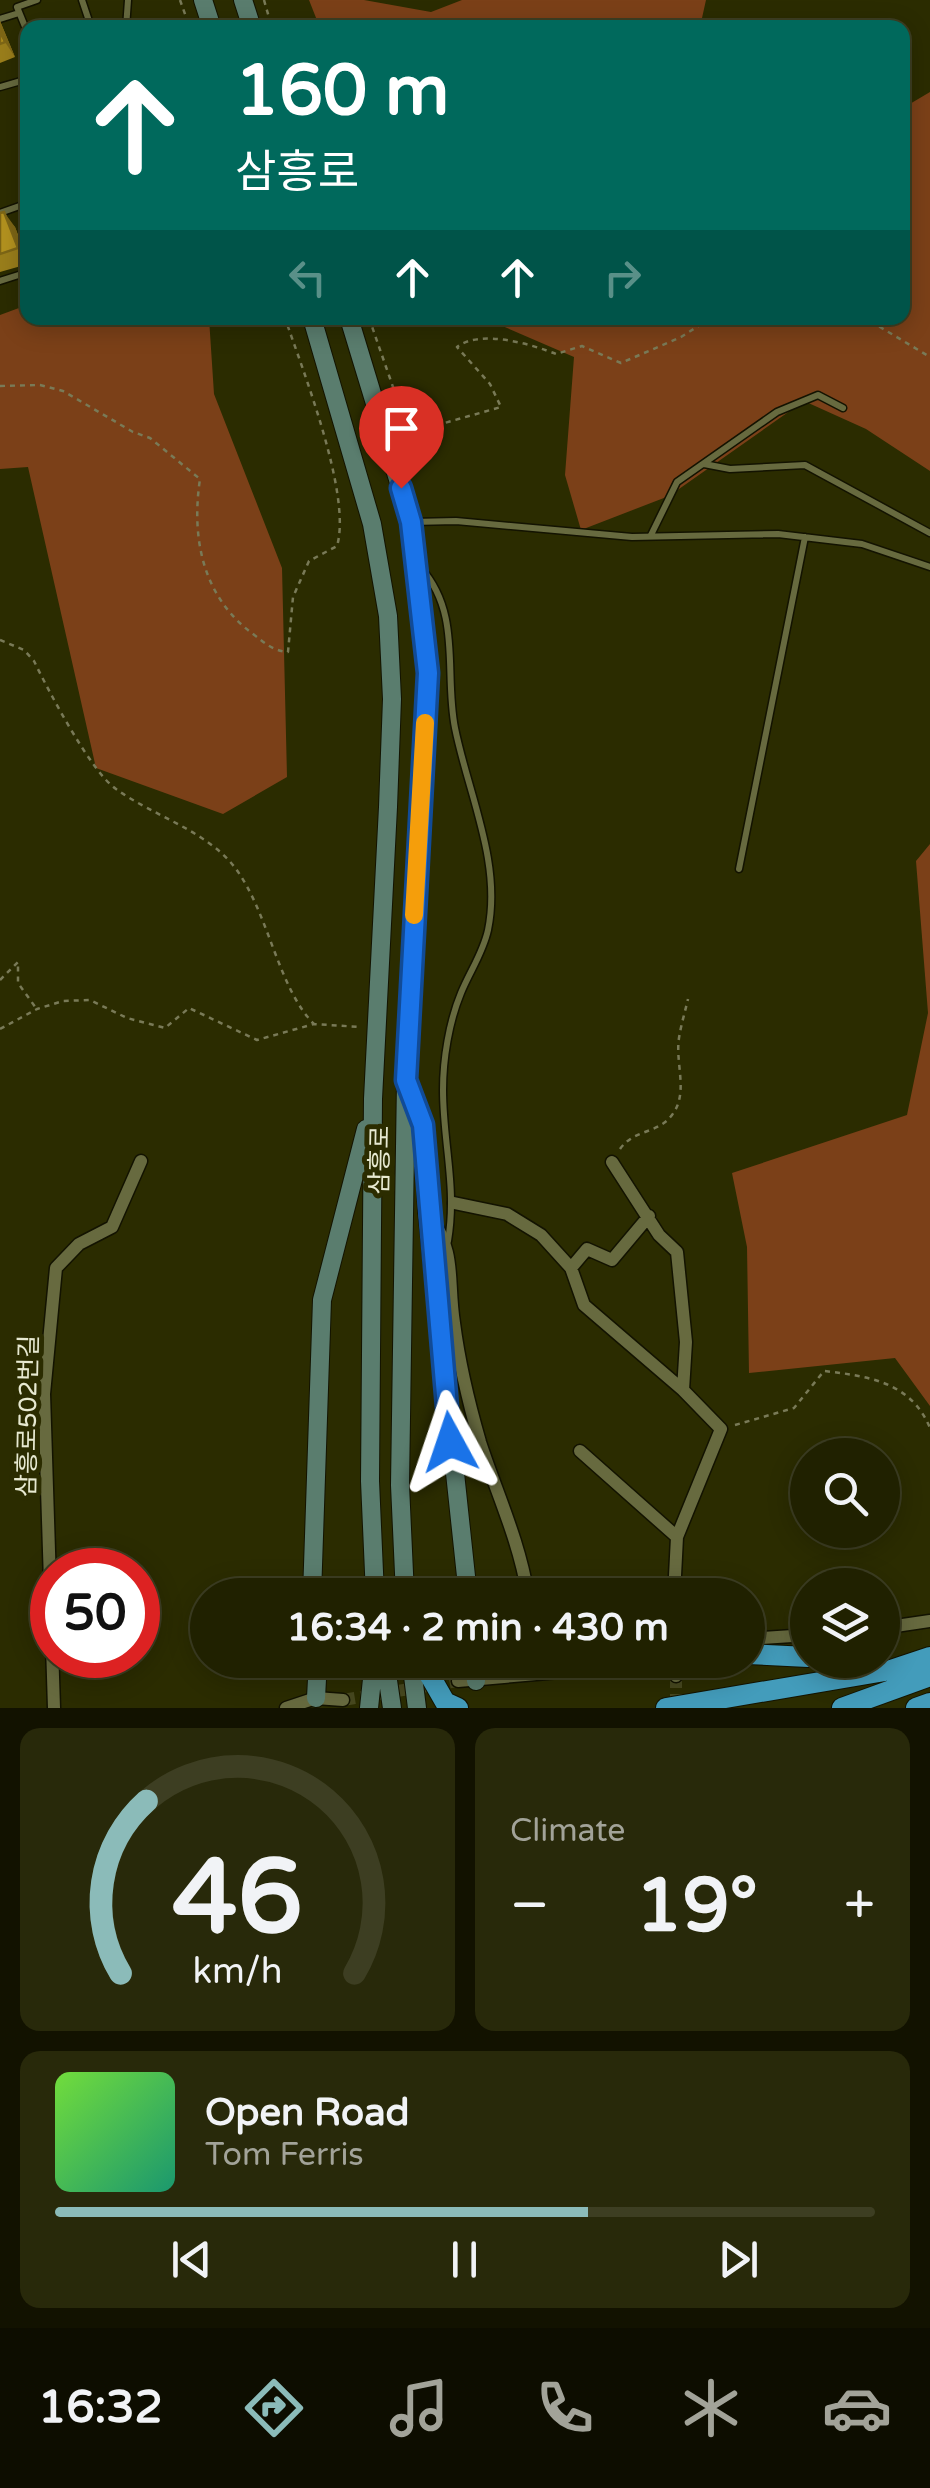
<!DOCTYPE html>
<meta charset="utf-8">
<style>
:root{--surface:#202100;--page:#28290a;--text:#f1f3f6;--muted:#a2a399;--line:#3d3e22;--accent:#8bbbb9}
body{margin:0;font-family:"Varela Round","Noto Sans KR",sans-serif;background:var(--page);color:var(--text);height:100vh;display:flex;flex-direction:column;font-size:38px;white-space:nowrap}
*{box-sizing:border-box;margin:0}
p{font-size:32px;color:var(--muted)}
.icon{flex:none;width:55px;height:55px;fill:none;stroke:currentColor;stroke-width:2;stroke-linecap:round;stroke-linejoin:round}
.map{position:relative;height:1708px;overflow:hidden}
.details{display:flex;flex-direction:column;gap:20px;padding:20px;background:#121200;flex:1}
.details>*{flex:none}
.banner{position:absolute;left:20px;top:20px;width:890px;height:305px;border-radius:20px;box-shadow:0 5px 25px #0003,0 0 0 2px var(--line);background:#00695c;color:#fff;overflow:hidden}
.buttons{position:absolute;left:790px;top:1438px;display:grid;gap:20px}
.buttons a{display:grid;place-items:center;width:110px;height:110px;border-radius:50%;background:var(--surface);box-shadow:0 5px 25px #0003,0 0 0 2px var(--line);font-size:50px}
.speed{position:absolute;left:30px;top:1548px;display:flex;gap:20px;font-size:50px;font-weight:700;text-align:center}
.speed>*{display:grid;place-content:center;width:130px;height:130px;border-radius:50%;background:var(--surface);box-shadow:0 5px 25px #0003,0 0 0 2px var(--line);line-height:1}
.speed .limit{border:15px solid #d22;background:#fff;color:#111}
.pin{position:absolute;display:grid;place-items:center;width:85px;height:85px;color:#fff;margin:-102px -42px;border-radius:50% 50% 50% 0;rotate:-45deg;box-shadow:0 0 10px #0007}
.pin .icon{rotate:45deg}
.me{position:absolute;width:110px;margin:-55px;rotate:355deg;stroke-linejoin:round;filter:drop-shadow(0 0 8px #0008)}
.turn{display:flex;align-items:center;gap:35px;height:210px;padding:0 50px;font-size:45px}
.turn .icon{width:130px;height:130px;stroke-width:2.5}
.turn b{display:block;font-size:70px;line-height:85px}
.lanes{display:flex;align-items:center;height:95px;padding:0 50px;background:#0003;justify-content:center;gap:50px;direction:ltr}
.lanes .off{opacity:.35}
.big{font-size:75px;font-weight:700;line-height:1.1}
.details .tile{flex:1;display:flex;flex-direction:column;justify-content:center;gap:15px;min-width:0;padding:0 35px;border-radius:20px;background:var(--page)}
.details .dial{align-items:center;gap:0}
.dial svg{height:260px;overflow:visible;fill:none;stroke:var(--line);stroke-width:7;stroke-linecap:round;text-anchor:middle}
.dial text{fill:var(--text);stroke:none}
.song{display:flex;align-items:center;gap:30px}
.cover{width:120px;height:120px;border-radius:15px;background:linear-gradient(135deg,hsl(100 70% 55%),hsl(160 70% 35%))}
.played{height:10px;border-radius:5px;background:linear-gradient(90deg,var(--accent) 65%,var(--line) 65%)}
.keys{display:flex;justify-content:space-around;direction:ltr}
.heat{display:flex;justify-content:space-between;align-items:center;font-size:55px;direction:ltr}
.details .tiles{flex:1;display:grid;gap:20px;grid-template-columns:1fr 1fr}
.tile:last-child{grid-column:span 2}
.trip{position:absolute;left:190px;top:1578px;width:575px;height:100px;border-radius:50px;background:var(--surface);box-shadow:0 5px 25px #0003,0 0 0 2px var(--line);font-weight:700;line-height:100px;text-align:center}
.menu{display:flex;height:160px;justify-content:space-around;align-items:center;background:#0d0d00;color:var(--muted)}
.menu .icon{width:70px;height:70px}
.menu .on{color:var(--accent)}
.menu b{font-size:45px;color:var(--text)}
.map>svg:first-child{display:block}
.forest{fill:#7b4018}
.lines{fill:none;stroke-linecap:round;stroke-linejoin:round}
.minor-tunnel{stroke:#47481f;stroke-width:12;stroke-dasharray:12 6;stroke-linecap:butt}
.service-casing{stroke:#131301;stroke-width:9}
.minor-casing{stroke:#131301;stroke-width:15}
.secondary-casing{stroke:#131301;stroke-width:20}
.trunk-casing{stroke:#131301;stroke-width:22}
.path{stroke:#797a57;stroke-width:2.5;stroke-dasharray:5 5;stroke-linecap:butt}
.service{stroke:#676a3f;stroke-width:6}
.minor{stroke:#676a3f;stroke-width:12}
.secondary{stroke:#5a7d6e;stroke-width:18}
.trunk{stroke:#439cbb;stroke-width:20}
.wall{fill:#9a7e1b}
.shaded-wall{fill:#7d6616}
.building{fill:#b3921f;stroke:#7d6616;stroke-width:2.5}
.route-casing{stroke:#114b97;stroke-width:25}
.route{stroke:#1a73e8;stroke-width:18}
.slow{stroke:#f59e0b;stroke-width:18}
.labels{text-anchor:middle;stroke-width:10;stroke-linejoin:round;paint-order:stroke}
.street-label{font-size:25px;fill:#e7e9d1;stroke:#2b2c00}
</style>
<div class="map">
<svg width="930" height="1708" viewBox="0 0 930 1708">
<rect width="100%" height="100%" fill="#2b2c00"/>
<path class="forest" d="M309,0H364L431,12L462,0H706L700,27L320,28Z
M930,92V471L866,429L804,401L669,496L581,530L565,475L574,357L484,318H902L903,108Z
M27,305L28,318H209L214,394L282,568L287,777L223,814L96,768L28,467L0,469V315Z
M930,844V1406L895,1358L749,1373L747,1247L732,1173L907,1115L928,1013L916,861Z"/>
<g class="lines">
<path class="minor-tunnel" d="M676,1676V1708
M343,1700L458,1681"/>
<g class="service-casing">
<path id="service" d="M0,19L19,13
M68,28L89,21L82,0
M126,28L128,0
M28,34L17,7L37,0
M0,87L28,79
M0,213L28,203
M0,281L28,272
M704,464L730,469L805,465L930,533
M412,522L456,521L632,537L778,534L862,544L930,567
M651,535L677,482L777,412L818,395L843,408
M421,568C462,614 444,673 455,728C468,793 502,863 488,930C483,953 470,971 461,993C449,1022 443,1059 443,1090C443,1143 457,1187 448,1241
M739,869L805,537"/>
</g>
<g class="minor-casing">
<path id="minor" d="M612,1162L659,1235L677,1252L686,1342L683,1390L721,1429L677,1537L674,1595
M454,1203L507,1214L541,1235L571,1268L584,1305L683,1390
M429,1214C457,1255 447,1277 454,1323C459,1362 469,1404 480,1442C497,1494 519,1540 528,1595
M571,1268L587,1249L612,1260L649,1216
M580,1451L677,1537
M882,1628L930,1621
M748,1639L808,1635
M675,1660L676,1676
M458,1681L559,1672L626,1660
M54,1708L44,1394L56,1268L79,1244L112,1227L141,1161
M286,1708L316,1698L343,1700"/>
</g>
<g class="secondary-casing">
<path id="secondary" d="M203,0L212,28
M243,0L252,28
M312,318L372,524L388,616L392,699L388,807L373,1099L370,1481L375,1595
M349,318L411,522L427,673L406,1080L400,1485L405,1595
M410,1090L423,1125L427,1210L468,1595
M312,1595L322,1300L366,1129
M385,1660L392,1708
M411,1660L417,1708
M474,1660L476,1681
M316,1698L318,1660
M369,1708L374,1660"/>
</g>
<g class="trunk-casing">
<path id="trunk" d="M748,1654L808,1657
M421,1660L445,1702L458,1708
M666,1708L891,1670L930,1657
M842,1708L930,1676
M916,1708L930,1703"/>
</g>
<path class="path" d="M180,0L190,28
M264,0L272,28
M369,318L409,433L501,407L490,384L457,347C480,329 531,344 556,354L582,346L621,363L681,337L711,318
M874,318L880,327L930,357
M0,386L40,385L63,391L133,432L150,438L200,479C191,539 203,597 253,634C265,643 273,651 288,652L293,597L309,561L337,546C352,495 303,371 285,318
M0,640L24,650L34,661C48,690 91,772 116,789C153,816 208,831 236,869C269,914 278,988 314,1024
M0,980L18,962V983L36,1008
M0,1029L37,1009L63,1001L90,1000L127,1018L165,1028L189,1008L257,1040L314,1024L360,1027
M620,1149C634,1129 658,1134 672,1115C689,1093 675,1064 679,1038C681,1025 685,1012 688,999
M735,1425L794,1408L824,1371C868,1376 911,1382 930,1428"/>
<use href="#service" class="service"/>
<use href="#minor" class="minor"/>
<use href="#secondary" class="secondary"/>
<use href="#trunk" class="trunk"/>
</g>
<path class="wall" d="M0,21L15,57L0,63Z
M0,213L15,227L28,261V264L0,272Z"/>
<path class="shaded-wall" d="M0,21L15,57L5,42L0,31Z
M4,212L15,227L28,262L18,248Z"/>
<path class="building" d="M0,31L5,42L0,44Z
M4,212L18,248L0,254V213Z"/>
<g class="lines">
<g class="route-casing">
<path id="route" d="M401,488L411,522L428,673L406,1080L423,1125L450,1442"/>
</g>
<use href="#route" class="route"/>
<path class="slow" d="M414,915L425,723"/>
</g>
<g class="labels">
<g class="street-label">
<text transform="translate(379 1160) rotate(-89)" y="9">삼흥로</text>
<text transform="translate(27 1416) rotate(-89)" y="9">삼흥로502번길</text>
</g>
</g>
</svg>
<div class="buttons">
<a><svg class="icon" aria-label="search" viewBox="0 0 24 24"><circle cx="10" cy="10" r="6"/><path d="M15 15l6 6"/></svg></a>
<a><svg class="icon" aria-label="layers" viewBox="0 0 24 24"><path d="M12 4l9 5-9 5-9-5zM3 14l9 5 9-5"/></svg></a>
</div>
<div class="speed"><div class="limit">50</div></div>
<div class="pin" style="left:401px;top:488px;background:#d93025"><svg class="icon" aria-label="arrive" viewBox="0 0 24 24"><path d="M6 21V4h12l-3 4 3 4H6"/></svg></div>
<svg class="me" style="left:450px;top:1442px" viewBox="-20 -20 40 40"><path d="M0-17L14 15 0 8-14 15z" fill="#1a73e8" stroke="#fff" stroke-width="4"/></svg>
<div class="trip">16:34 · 2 min · 430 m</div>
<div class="banner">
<div class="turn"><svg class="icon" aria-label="ahead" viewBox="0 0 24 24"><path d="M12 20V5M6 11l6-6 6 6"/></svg><div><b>160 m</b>삼흥로</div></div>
<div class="lanes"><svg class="icon off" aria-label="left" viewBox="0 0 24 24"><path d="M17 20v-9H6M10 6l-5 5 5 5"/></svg><svg class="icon" aria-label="ahead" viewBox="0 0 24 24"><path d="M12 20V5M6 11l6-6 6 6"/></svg><svg class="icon" aria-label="ahead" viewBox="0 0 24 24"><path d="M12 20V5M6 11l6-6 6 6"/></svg><svg class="icon off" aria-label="right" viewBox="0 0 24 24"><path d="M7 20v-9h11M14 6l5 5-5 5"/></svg></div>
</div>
</div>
<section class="details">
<div class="tiles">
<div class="tile dial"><svg viewBox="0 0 100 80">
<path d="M14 69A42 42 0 1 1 86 69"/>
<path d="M14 69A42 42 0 0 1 22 16" stroke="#8bbbb9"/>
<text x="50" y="56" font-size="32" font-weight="700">46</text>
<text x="50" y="72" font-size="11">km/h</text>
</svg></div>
<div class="tile"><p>Climate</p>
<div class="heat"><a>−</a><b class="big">19°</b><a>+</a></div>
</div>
<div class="tile">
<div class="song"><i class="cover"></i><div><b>Open Road</b><p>Tom Ferris</p></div></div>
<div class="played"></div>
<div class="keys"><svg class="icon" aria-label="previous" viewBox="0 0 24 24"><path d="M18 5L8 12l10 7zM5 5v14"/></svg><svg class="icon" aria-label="pause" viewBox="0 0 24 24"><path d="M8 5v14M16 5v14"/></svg><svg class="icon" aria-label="next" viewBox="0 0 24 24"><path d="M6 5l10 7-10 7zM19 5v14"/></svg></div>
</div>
</div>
</section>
<nav class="menu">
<b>16:32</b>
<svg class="icon on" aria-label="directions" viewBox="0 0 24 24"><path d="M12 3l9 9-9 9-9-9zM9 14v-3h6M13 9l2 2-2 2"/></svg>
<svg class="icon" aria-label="music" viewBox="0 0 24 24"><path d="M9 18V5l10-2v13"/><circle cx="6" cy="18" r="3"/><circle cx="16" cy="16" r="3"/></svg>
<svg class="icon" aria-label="phone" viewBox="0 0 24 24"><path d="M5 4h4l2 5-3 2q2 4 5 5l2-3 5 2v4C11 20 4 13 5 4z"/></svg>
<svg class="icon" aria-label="climate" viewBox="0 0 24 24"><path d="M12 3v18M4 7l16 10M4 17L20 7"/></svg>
<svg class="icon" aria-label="car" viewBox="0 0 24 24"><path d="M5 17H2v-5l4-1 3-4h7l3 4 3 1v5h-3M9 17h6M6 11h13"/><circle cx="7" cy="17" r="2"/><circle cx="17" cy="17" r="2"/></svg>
</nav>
